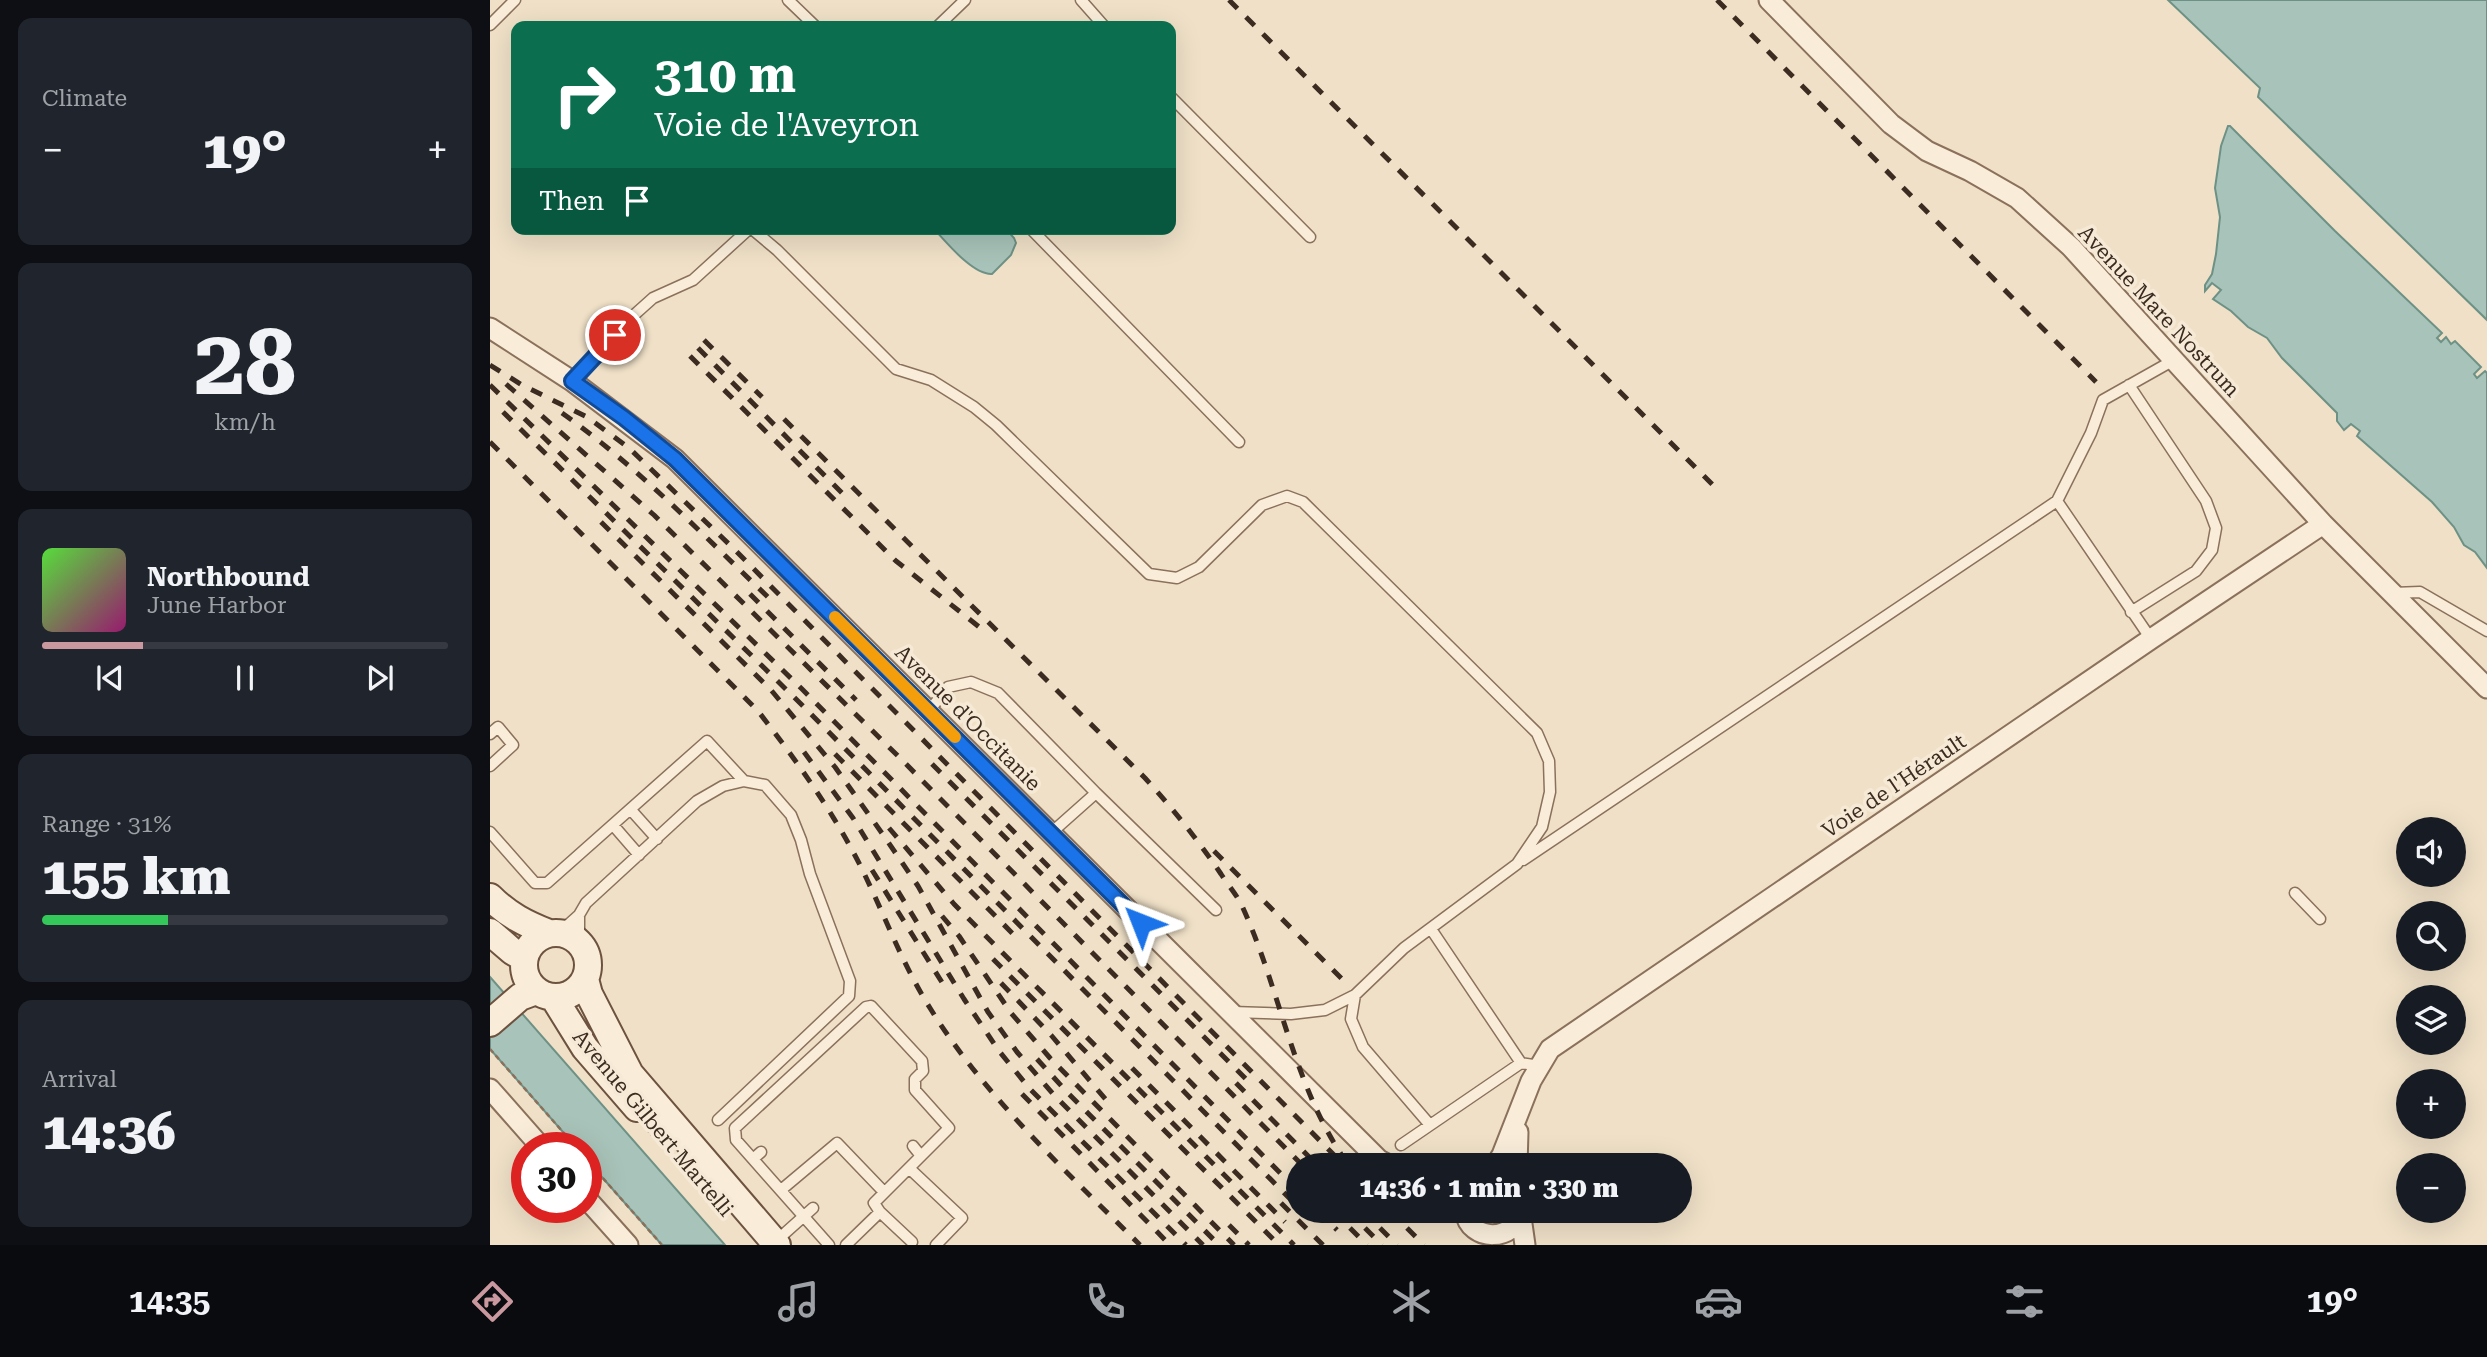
<!DOCTYPE html>
<meta charset="utf-8">
<style>
:root{--surface:#171b24;--page:#20242c;--text:#f1f3f6;--muted:#9ea1a6;--line:#363941;--accent:#ca999f}
body{margin:0;font-family:"Roboto Serif",serif;background:var(--page);color:var(--text);height:100vh;display:flex;flex-direction:column;font-size:26px;white-space:nowrap}
*{box-sizing:border-box;margin:0}
p{font-size:23px;color:var(--muted)}
.icon{flex:none;width:38px;height:38px;fill:none;stroke:currentColor;stroke-width:2;stroke-linecap:round;stroke-linejoin:round}
.map{position:relative;flex:1;overflow:hidden}
.drawer{display:flex;flex-direction:column;gap:18px;padding:18px;background:#0d0f14;width:490px}
.drawer>*{flex:none}
.top-card{position:absolute;left:21px;top:21px;width:665px;height:214px;border-radius:14px;box-shadow:0 7px 28px #0002;background:#0b6e4f;color:#fff;overflow:hidden}
.fabs{position:absolute;left:1906px;top:817px;display:grid;gap:14px}
.fabs a{display:grid;place-items:center;width:70px;height:70px;border-radius:50%;background:var(--surface);box-shadow:0 7px 28px #0002;font-size:35px}
.speed{position:absolute;left:21px;top:1132px;display:flex;gap:14px;font-size:35px;font-weight:700;text-align:center}
.speed>*{display:grid;place-content:center;width:91px;height:91px;border-radius:50%;background:var(--surface);box-shadow:0 7px 28px #0002;line-height:1}
.speed .limit{border:10px solid #d22;background:#fff;color:#111}
.pin{position:absolute;display:grid;place-items:center;width:60px;height:60px;color:#fff;margin:-30px;border:4px solid #fff;border-radius:50%;box-shadow:0 2px 7px #0007}
.me{position:absolute;width:77px;margin:-38px;rotate:315deg;stroke-linejoin:round;filter:drop-shadow(0 0 5px #0008)}
.turn{display:flex;align-items:center;gap:24px;height:147px;padding:0 28px;font-size:32px}
.turn .icon{width:91px;height:91px;stroke-width:2.5}
.turn b{display:block;font-size:49px;line-height:60px}
.then{display:flex;align-items:center;height:66px;padding:0 28px;background:#0003;gap:14px;font-size:26px}
.big{font-size:52px;font-weight:800;line-height:1.1}
.drawer .widget{flex:1;display:flex;flex-direction:column;justify-content:center;gap:10px;min-width:0;padding:0 24px;border-radius:14px;background:var(--page)}
.drawer .dial{align-items:center;gap:0}
.dial b{font-size:91px;line-height:1}
.song{display:flex;align-items:center;gap:21px}
.cover{width:84px;height:84px;border-radius:10px;background:linear-gradient(135deg,hsl(110 70% 55%),hsl(320 70% 35%))}
.played{height:7px;border-radius:4px;background:linear-gradient(90deg,var(--accent) 25%,var(--line) 25%)}
.keys{display:flex;justify-content:space-around;direction:ltr}
.heat{display:flex;justify-content:space-between;align-items:center;font-size:38px;direction:ltr}
.charge{height:10px;border-radius:5px;background:linear-gradient(90deg,#34c759 31%,var(--line) 0)}
.trip{position:absolute;left:796px;top:1153px;width:406px;height:70px;border-radius:35px;background:var(--surface);box-shadow:0 7px 28px #0002;font-weight:800;line-height:70px;text-align:center}
.dock{display:flex;height:112px;justify-content:space-around;align-items:center;background:#090b0e;color:var(--muted)}
.dock .icon{width:49px;height:49px}
.dock .selected{color:var(--accent)}
.dock b{font-size:32px;color:var(--text)}
main{display:flex;flex:1;min-height:0}
.map>svg:first-child{display:block}
.water{fill:#a8c3b9;stroke:#6e9186;stroke-width:2}
.lines{fill:none;stroke-linecap:round;stroke-linejoin:round}
.lane-casing{stroke:#8b715c;stroke-width:13}
.street-casing{stroke:#8b715c;stroke-width:23}
.secondary-casing{stroke:#6d523f;stroke-width:30}
.path{stroke:#8b715c;stroke-width:2.5;stroke-dasharray:5 3.5;stroke-linecap:butt}
.lane{stroke:#f9edda;stroke-width:10}
.street{stroke:#f9edda;stroke-width:19}
.secondary{stroke:#f9edda;stroke-width:26}
.rail{stroke:#3b2b20;stroke-width:5;stroke-dasharray:12 12;stroke-linecap:butt}
.route-casing{stroke:#114b97;stroke-width:18}
.route{stroke:#1a73e8;stroke-width:12}
.slow{stroke:#f59e0b;stroke-width:12}
.labels{text-anchor:middle;stroke-width:7;stroke-linejoin:round;paint-order:stroke}
.street-label{font-size:21px;fill:#3b2b20;stroke:#f6ead6}
</style>
<main>
<section class="drawer">
<div class="widget"><p>Climate</p>
<div class="heat"><a>−</a><b class="big">19°</b><a>+</a></div>
</div>
<div class="widget dial"><b>28</b><p>km/h</p></div>
<div class="widget">
<div class="song"><i class="cover"></i><div><b>Northbound</b><p>June Harbor</p></div></div>
<div class="played"></div>
<div class="keys"><svg class="icon" aria-label="previous" viewBox="0 0 24 24"><path d="M18 5L8 12l10 7zM5 5v14"/></svg><svg class="icon" aria-label="pause" viewBox="0 0 24 24"><path d="M8 5v14M16 5v14"/></svg><svg class="icon" aria-label="next" viewBox="0 0 24 24"><path d="M6 5l10 7-10 7zM19 5v14"/></svg></div>
</div>
<div class="widget"><p>Range · 31%</p><b class="big">155 km</b><div class="charge"></div></div>
<div class="widget"><p>Arrival</p><b class="big">14:36</b></div>
</section>
<div class="map">
<svg width="1997" height="1245" viewBox="0 0 1997 1245">
<rect width="100%" height="100%" fill="#efe0c7"/>
<path class="water" d="M1678,0H1997V320L1768,97L1770,88Z
M1738,126H1740L1845,231L1952,333L1947,338L1951,342L1956,337L1961,344L1965,341L1991,367L1984,374L1987,378L1995,371L1997,373V568L1985,552L1974,545L1964,527L1942,502L1867,436L1870,431L1861,424L1854,430L1847,421V413L1792,358L1777,338L1758,327L1741,311L1723,299L1731,290L1722,283L1715,291V285L1722,274L1726,254L1730,217L1725,188L1731,146Z
M444,229H516L524,238L526,243L521,255L502,274C483,275 457,243 444,229Z
M0,977L235,1245H172L96,1159V1148H87L0,1049Z"/>
<g class="lines">
<g class="lane-casing">
<path id="lane" d="M298,0L325,26
M591,0L614,26
M0,25L25,0
M448,26L475,0
M681,97L820,237
M262,229L287,250L406,369L441,380L484,407L506,425L659,574L687,578L709,567L772,505L797,496L813,502L1047,733L1059,761L1060,792L1052,827L1027,864L914,948L865,995L835,1010L801,1014L742,1012
M541,229L749,442
M82,381L144,315L163,298L203,280L259,229
M1639,385L1716,501L1726,528L1722,550L1706,571L1641,612
M1567,501L1661,639
M1903,593L1930,592L1997,631
M439,711L458,687L481,682L508,693L606,793L726,910
M0,734L8,727L23,745L0,766
M141,810L167,839
M123,825L149,855
M0,832L45,883H57L217,741L254,781
M561,833L606,793
M1033,860L1567,501L1601,433L1613,400L1684,360
M1805,893L1830,919
M89,915V943
M941,929L1031,1063
M69,933L89,915L96,903L207,801L233,786L254,781L275,785L301,815L311,840L320,874L360,981L359,996L228,1120
M865,995L861,1019L873,1047L940,1125
M911,1145L1031,1063L1050,1066
M423,1146L431,1156
M263,1159L271,1152
M420,1169L472,1218L446,1245
M291,1190L347,1143L394,1192
M285,1242L323,1208
M339,1245L246,1140L245,1128L376,1007L381,1006L432,1061L433,1071L425,1079V1090L459,1128L384,1203L390,1212L422,1242
M356,1245L390,1212"/>
</g>
<g class="street-casing">
<path id="street" d="M1279,0L1401,124L1437,151L1480,171L1527,198L1581,247L1833,524L1997,688
M0,328L82,381L185,459L889,1160L901,1166
M0,1089L52,1148
M1005,1166L1012,1155L1041,1081L1060,1049L1661,639L1833,524
M1027,1166L1028,1132
M96,1198L138,1245
M975,1211C979,1243 1026,1242 1032,1211
M1031,1217L1035,1245"/>
</g>
<g class="secondary-casing">
<path id="secondary" d="M0,897C18,915 36,924 59,933
M0,932L22,951L34,958
M34 965a32 32 0 1 1 64 0a32 32 0 1 1-64 0Z
M95,979L99,994L140,1074L287,1245
M64,998L95,1048L147,1108
M0,1023L30,997L46,991"/>
</g>
<path class="path" d="M0,1049L87,1148
M156,1128L165,1139
M96,1159L172,1245"/>
<use href="#lane" class="lane"/>
<use href="#street" class="street"/>
<use href="#secondary" class="secondary"/>
<path class="rail" d="M739,0L1227,489
M1227,0L1606,382
M214,340L272,397
M208,348L360,501
M200,356L406,561L493,630
M0,365L32,385L97,417L139,448L243,548L855,1166
M16,384L164,515L411,759L813,1166
M0,385L312,689L808,1191
M13,412L312,705L808,1207
M72,413C148,467 213,535 280,599
M294,419L655,778C683,809 708,840 731,874C738,885 747,895 752,906C789,986 802,1079 851,1154
M0,442L268,711C306,760 342,810 370,865C394,913 411,962 440,1008C495,1097 576,1171 650,1245
M111,522L281,690L345,767L394,836L428,886L498,1012L527,1052L564,1095L713,1245
M260,594L366,700
M314,752L363,818L474,999L509,1051L540,1089L696,1245
M345,754L529,940
M442,764L763,1086
M399,828L464,904L804,1245
M724,851L855,982
M382,870L458,992
M452,916L469,936L521,1013L560,1058L744,1245
M503,959L789,1245
M511,983L561,1035L623,1108
M547,1059L576,1091L729,1245
M642,1068L795,1222
M746,1083L828,1166
M532,1094L680,1245
M791,1203L833,1245
M828,1211L847,1230
M843,1211L877,1245
M858,1211L892,1245
M873,1211L907,1245
M900,1211L934,1245
M739,1225L759,1245"/>
</g>
<g class="lines">
<g class="route-casing">
<path id="route" d="M125,335L82,381L134,418L185,459L651,923"/>
</g>
<use href="#route" class="route"/>
<path class="slow" d="M345,617L465,737"/>
</g>
<g class="labels">
<g class="street-label">
<text transform="translate(1669 311) rotate(47)" y="7">Avenue Mare Nostrum</text>
<text transform="translate(478 718) rotate(45)" y="7">Avenue d'Occitanie</text>
<text transform="translate(1404 786) rotate(-34)" y="7">Voie de l'Hérault</text>
<text transform="translate(163 1123) rotate(50)" y="7">Avenue Gilbert Martelli</text>
</g>
</g>
</svg>
<div class="fabs">
<a><svg class="icon" aria-label="sound" viewBox="0 0 24 24"><path d="M4 9h4l5-4v14l-5-4H4zM17 9q2 3 0 6"/></svg></a>
<a><svg class="icon" aria-label="search" viewBox="0 0 24 24"><circle cx="10" cy="10" r="6"/><path d="M15 15l6 6"/></svg></a>
<a><svg class="icon" aria-label="layers" viewBox="0 0 24 24"><path d="M12 4l9 5-9 5-9-5zM3 14l9 5 9-5"/></svg></a>
<a>+</a>
<a>−</a>
</div>
<div class="speed"><div class="limit">30</div></div>
<div class="pin" style="left:125px;top:335px;background:#d93025"><svg class="icon" aria-label="arrive" viewBox="0 0 24 24"><path d="M6 21V4h12l-3 4 3 4H6"/></svg></div>
<svg class="me" style="left:651px;top:923px" viewBox="-20 -20 40 40"><path d="M0-17L14 15 0 8-14 15z" fill="#1a73e8" stroke="#fff" stroke-width="4"/></svg>
<div class="trip">14:36 · 1 min · 330 m</div>
<div class="top-card">
<div class="turn"><svg class="icon" aria-label="right" viewBox="0 0 24 24"><path d="M7 20v-9h11M14 6l5 5-5 5"/></svg><div><b>310 m</b>Voie de l'Aveyron</div></div>
<div class="then">Then<svg class="icon" aria-label="arrive" viewBox="0 0 24 24"><path d="M6 21V4h12l-3 4 3 4H6"/></svg></div>
</div>
</div>
</main>
<nav class="dock">
<b>14:35</b>
<svg class="icon selected" aria-label="directions" viewBox="0 0 24 24"><path d="M12 3l9 9-9 9-9-9zM9 14v-3h6M13 9l2 2-2 2"/></svg>
<svg class="icon" aria-label="music" viewBox="0 0 24 24"><path d="M9 18V5l10-2v13"/><circle cx="6" cy="18" r="3"/><circle cx="16" cy="16" r="3"/></svg>
<svg class="icon" aria-label="phone" viewBox="0 0 24 24"><path d="M5 4h4l2 5-3 2q2 4 5 5l2-3 5 2v4C11 20 4 13 5 4z"/></svg>
<svg class="icon" aria-label="climate" viewBox="0 0 24 24"><path d="M12 3v18M4 7l16 10M4 17L20 7"/></svg>
<svg class="icon" aria-label="car" viewBox="0 0 24 24"><path d="M5 17H2v-5l4-1 3-4h7l3 4 3 1v5h-3M9 17h6M6 11h13"/><circle cx="7" cy="17" r="2"/><circle cx="17" cy="17" r="2"/></svg>
<svg class="icon" aria-label="filters" viewBox="0 0 24 24"><path d="M4 7h16M4 17h16"/><circle cx="9" cy="7" r="2"/><circle cx="15" cy="17" r="2"/></svg>
<b>19°</b>
</nav>
